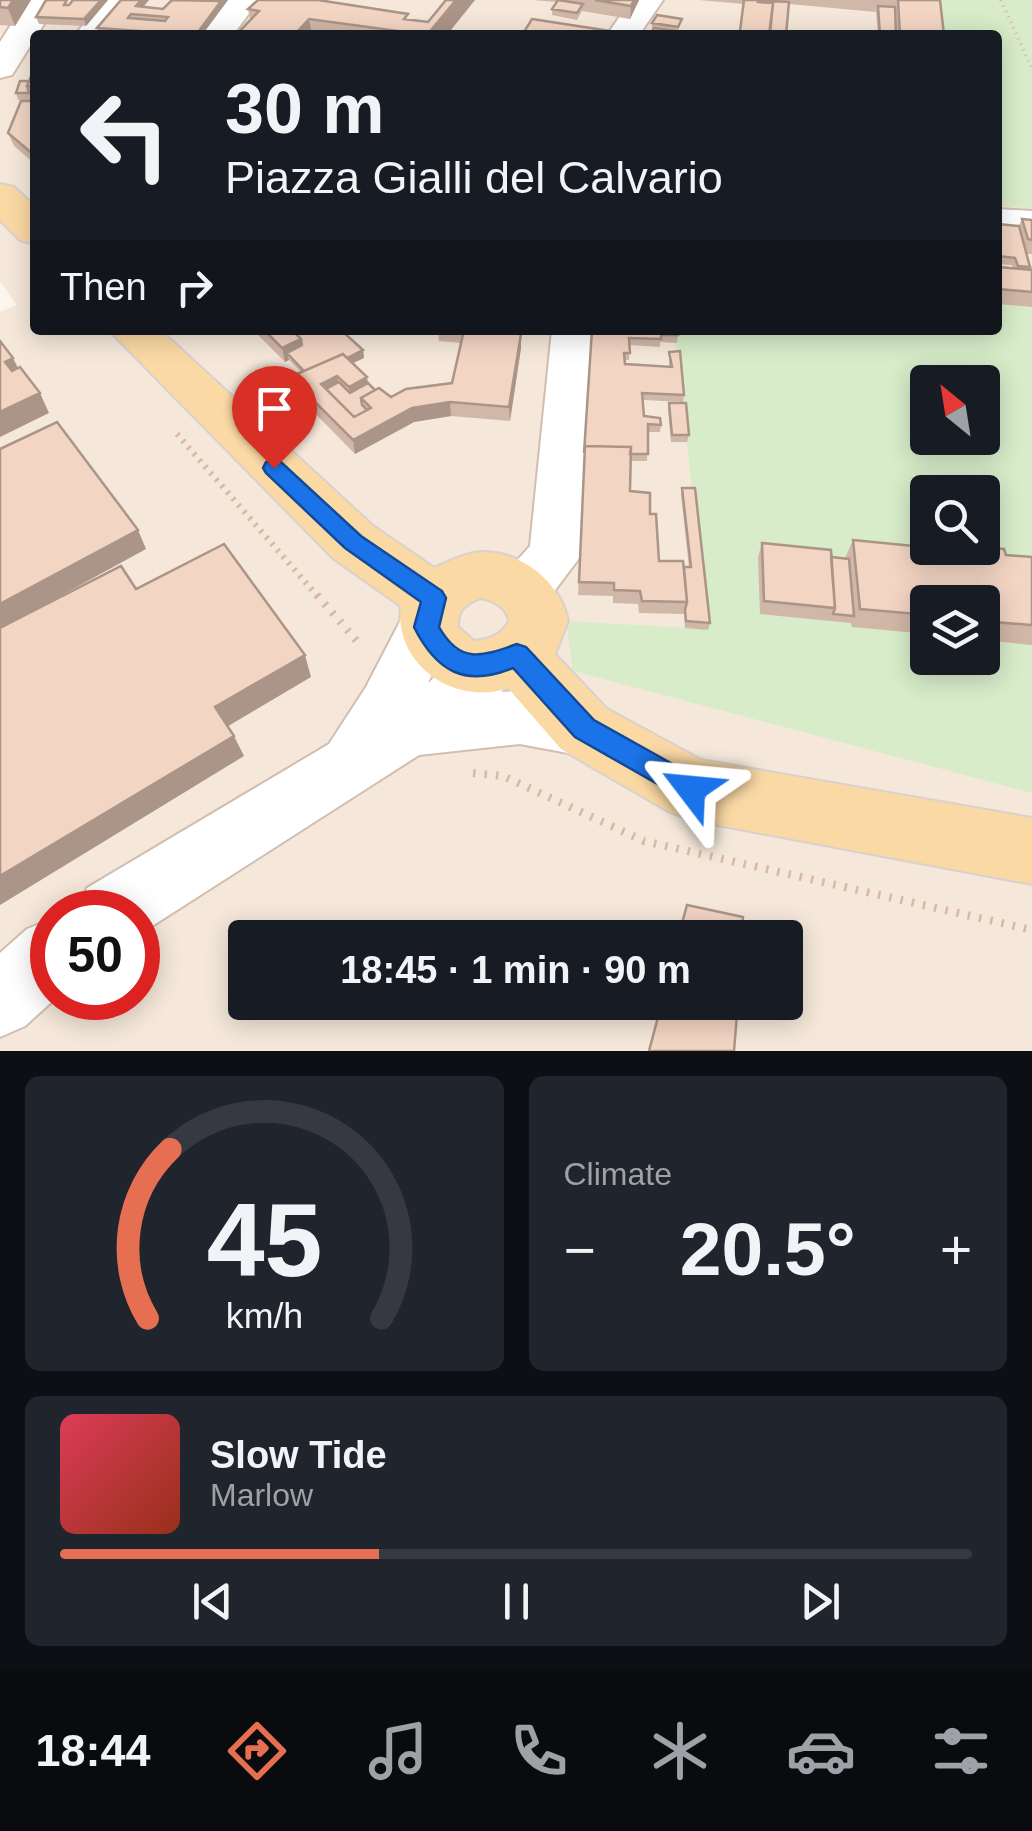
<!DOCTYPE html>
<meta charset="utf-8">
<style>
:root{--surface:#171b24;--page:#20242c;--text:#f1f3f6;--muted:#9ea1a6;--line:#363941;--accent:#e76f51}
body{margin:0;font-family:Helvetica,sans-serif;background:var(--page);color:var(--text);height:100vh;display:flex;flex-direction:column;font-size:38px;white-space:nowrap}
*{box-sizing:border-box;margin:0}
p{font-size:32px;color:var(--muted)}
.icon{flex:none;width:55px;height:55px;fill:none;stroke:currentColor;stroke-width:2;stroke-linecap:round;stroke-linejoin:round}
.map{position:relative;height:1051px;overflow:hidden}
.side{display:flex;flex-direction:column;gap:25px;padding:25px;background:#0d0f14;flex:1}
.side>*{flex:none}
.guide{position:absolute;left:30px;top:30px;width:972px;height:305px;border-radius:10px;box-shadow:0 5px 25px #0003;background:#171b24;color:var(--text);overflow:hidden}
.needle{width:65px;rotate:330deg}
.fabs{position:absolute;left:910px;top:365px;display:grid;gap:20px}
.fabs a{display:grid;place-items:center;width:90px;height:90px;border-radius:10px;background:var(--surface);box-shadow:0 5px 25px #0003;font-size:50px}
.speed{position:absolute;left:30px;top:890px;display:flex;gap:20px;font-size:50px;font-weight:700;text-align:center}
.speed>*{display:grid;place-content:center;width:130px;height:130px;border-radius:50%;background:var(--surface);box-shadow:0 5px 25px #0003;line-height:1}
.speed .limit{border:15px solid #d22;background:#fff;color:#111}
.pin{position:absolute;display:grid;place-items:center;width:85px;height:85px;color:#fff;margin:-102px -42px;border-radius:50% 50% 50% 0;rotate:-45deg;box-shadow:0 0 10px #0007}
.pin .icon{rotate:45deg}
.me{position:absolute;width:110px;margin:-55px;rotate:299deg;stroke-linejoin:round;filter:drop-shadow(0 0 8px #0008)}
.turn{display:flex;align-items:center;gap:35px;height:210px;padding:0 30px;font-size:45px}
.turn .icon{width:130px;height:130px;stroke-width:2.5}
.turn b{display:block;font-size:70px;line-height:85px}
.then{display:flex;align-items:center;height:95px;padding:0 30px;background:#0003;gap:20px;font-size:38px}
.big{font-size:75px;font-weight:800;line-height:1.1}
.side .card{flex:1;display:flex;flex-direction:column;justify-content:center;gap:15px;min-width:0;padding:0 35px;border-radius:15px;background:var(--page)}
.side .dial{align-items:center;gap:0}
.dial svg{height:260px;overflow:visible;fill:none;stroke:var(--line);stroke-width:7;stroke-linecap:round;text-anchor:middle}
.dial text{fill:var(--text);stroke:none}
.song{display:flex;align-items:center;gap:30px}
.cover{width:120px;height:120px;border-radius:15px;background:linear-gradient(135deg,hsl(350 70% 55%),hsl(10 70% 35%))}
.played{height:10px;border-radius:5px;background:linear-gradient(90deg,var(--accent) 35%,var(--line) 35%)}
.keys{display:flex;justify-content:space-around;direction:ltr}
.heat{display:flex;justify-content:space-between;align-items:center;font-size:55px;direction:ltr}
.side .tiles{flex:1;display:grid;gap:25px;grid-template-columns:1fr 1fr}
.card:last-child{grid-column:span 2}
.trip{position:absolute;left:228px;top:920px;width:575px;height:100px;border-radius:10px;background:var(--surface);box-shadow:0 5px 25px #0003;font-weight:800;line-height:100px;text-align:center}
.dock{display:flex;height:160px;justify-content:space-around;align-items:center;background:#090b0e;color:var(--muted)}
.dock .icon{width:70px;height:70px}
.dock .on{color:var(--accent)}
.dock b{font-size:45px;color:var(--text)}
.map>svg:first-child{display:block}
.residential{fill:#f5e8da;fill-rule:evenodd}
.green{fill:#d8ecc9;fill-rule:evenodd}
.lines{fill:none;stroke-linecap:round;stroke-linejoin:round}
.minor-casing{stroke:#d1beb0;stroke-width:4}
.major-casing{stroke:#dad1cd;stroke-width:4}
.path-far2{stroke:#d9b8a5;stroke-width:4;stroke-dasharray:1 5;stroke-linecap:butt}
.path-far1{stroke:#d9b8a5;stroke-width:6;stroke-dasharray:2.5 6;stroke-linecap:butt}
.path{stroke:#d9b8a5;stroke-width:8;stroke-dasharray:2.5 9;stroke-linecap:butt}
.minor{fill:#fff;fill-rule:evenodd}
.major{fill:#fbd9a5;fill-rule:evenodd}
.wall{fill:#d1b7a8}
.shaded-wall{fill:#aa9588}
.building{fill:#f3d5c3;stroke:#aa9588;stroke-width:2.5;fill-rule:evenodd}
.route{fill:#1a73e8;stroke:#114b97;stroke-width:2.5}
</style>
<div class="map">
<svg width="1032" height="1051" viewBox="0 0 1032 1051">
<rect width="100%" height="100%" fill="#fdf6ec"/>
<path class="residential" d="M0,0H1032V1051H0V312L17,305L0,281ZM35,35H998V330H35ZM928,382H982V438H928ZM928,492H982V548H928ZM928,602H982V658H928ZM52,912H138V998H52ZM245,938H785V1002H245Z"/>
<path class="green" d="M933,0H1032V209L998,205V35H941Z
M998,299L1032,303V793L573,671L566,621L708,629L674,330H998ZM928,382H982V438H928ZM928,492H982V548H928ZM928,602H982V658H928Z"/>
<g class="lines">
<g class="minor-casing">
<path id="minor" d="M27,0H59L12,75L0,78V42Z
M103,0H135L108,35H75Z
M227,0H259L233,35H200Z
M631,0H663L639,35H607Z
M998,209L1032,211V235L998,233Z
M552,330H596L583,553L543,606L524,612L505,606L496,590L505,574L530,546Z
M426,603L446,610L454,627L428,683C456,660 472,635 511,648L519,666L501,692C536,689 574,698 605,710L614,729L605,748L584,756L520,744L419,755L138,935V912H77L87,888L329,744L366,687L406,610Z
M52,919V998H56L25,1026L0,1037V953L27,929Z"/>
</g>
<g class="major-casing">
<path id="major" d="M0,184L14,187L35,207V244L20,240L0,220Z
M109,330H160L373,526L434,568C448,562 465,553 480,552C521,551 560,581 568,621L555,654L607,709L701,760L1032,818V884L691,820L668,811L561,749L508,688C455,707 393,664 401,606L333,558ZM480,598C493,600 507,607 509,621C502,635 489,640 474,641L458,627C457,610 465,605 480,598Z"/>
</g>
<path class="path-far2" d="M1001,0L1032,69"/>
<path class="path-far1" d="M177,434L319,598"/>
<path class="path" d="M317,595L362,647
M473,773L503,776L644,841L1032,930"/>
<use href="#minor" class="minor"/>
<use href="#major" class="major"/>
</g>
<path class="wall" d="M0,0H31L15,26L0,25Z
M108,0L86,26L39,24L36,17Z
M121,0H149L143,7L163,9L172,0H228L202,35H99L97,28Z
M533,0H639L630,19L582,11L577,20L552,15V9L556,2Z
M699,0H940L944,35H878L876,12L789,4L786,35H739L744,4Z
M324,1L409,19L447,35H236L250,19L248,9Z
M682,19L678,31L652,30V23Z
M35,74V100H18L16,93Z
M35,101V164L14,146L8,133Z
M1022,219L1032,220V254H1027L1032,269V307L998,304V267L1013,269L1012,265L998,264V224L1019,226Z
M253,330H341L363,350L364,358L353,363L375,390L391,397L452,383L461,343L439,341L438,330H511V333L521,334V348L510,421L451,416L414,422L355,454L293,391L290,377L301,372L289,360L285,362Z
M592,330L678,335L677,343L660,342V347L630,345L629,360H624L625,364L669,367V352L684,395L683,402L643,400L644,416L661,425L660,432H648L647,461H630V491L650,514L659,561L689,567L681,495L682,488L710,623L708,630L685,628L684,614L639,613L638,604L613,603V596L578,595L584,460Z
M669,403L689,435L687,442H671L668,410Z
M853,540L950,550L951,548H982L1006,555L1032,557V645L982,640V602H928V634L852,627L851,623L760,614L758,557L762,543L845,558Z"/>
<path class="shaded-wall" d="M13,0H31L15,26L8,8Z
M101,0H108L86,26L84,19Z
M141,0H149L138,13L136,6Z
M221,0H228L202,35H196Z
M456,0H475L447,35H427Z
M634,0H639L630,19L631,6Z
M309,19L312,35H294Z
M521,334V348L510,421L509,407Z
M301,339L304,353H287L289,360L285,362L282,348Z
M363,350L364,358L310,382L309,375Z
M13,358L23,378L15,382L5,362Z
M337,376L340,390L327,396L321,384Z
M367,377L369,391L351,400L349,387Z
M40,393L49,413L0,437V412Z
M450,402L451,416L414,422L355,454L353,440L412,408Z
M138,530L146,549L0,629V604Z
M305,655L311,677L225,728L215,707Z
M234,736L244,756L0,905V876Z"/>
<path class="building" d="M0,0H13L8,8L0,7Z
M46,0H67L64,5H69L73,0H101L84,19L36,17Z
M121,0H141L136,6L163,9L172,0L221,1L196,35L97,28ZM131,14L168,17L165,21L128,18Z
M258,0H318L408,14L404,19L428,22L446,0H456L427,35L309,19L294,35H236L259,11L248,9Z
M558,0L583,4L577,13L552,9Z
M595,0H634L631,6Z
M744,0H759L758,2L773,3L770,34L740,31Z
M759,0L789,2L786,35H769L773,3L758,2Z
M898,0H940L944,35H900Z
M878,6L895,7L896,35H880Z
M657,15L682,19L678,27L652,23Z
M532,19L610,31L608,35H522Z
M654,28L702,35H650Z
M32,74H35V87L27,86Z
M20,81H29L27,86L29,93H16Z
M21,101H35V115L33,120L35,122L34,155L8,133Z
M1022,219L1032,220V240L1028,239Z
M998,224L1019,226L1030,267L1018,266L1015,258L998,256Z
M998,267L1032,270V292L998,289Z
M264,330H292L301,339L282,348Z
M292,330H341L363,350L347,358L343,354L304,371L287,353L302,345L301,339Z
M464,330H504V332L521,334L509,407L450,402L412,408L353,440L290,377L343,354L367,377L349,387L337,376L321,384L354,417L371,408L361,398L379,388L391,397L406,389L452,383Z
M592,330H677L678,335H661V339L629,338L630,353H624L625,364L672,367L669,352L680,351L684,395L642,393L644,416L660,418L661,425L648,424V454H630L631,447L585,446L584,453Z
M0,341L13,358L5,362L12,371L20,367L40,393L0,412Z
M339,382L350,393L368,383L375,390L361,398L362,405L367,410L354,417L326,389Z
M669,403H686L689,435H672Z
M57,422L138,530L0,604V449Z
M585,446L631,447L630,491L650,493V514H656L659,561H683L687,602L642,601L640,591L614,590V583L579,582Z
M682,488H695L710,623L686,621L685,610L687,602L684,567H691Z
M853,540L954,550L953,548L982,547L1004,549L1006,555L1032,557V625L982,621V602H928V615L860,609Z
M762,543L831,550L835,608L764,601Z
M224,544L305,655L215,707L234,736L0,876V628L121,566L136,589Z
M831,557L849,559L854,616L833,614L835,608Z
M687,905L743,917L741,938H678Z
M662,1002H738L734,1051H649Z"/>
<path class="route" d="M274,459L281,462L361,536L442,591L446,598L439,627C460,664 481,657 517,644L526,647L594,720L701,780L705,789L701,798L691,802L682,798L575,737L513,668C465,688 436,671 414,627L421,602L345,548L266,473L263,468L266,462Z"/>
</svg>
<div class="fabs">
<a><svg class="needle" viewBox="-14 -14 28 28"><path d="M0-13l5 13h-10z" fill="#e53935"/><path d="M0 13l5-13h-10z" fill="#9ea1a6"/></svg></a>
<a><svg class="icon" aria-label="search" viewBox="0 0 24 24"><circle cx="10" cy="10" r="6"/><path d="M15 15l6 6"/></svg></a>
<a><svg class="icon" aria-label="layers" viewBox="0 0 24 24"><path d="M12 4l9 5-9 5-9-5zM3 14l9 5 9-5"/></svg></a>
</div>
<div class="speed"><div class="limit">50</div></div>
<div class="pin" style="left:274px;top:468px;background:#d93025"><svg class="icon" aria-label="arrive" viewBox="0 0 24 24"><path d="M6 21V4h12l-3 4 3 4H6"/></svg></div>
<svg class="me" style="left:691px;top:789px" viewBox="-20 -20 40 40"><path d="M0-17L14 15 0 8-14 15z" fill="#1a73e8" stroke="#fff" stroke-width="4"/></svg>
<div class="trip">18:45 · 1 min · 90 m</div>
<div class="guide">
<div class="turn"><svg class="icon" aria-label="left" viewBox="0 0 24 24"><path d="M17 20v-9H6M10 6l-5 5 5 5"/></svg><div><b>30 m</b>Piazza Gialli del Calvario</div></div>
<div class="then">Then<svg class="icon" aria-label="right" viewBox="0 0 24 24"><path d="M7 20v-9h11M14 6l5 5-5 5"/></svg></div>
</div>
</div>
<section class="side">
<div class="tiles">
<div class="card dial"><svg viewBox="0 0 100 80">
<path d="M14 69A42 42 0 1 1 86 69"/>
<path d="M14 69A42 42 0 0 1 21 17" stroke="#e76f51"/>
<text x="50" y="56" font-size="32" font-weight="700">45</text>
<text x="50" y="72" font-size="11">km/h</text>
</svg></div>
<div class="card"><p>Climate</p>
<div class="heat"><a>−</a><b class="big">20.5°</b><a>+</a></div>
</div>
<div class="card">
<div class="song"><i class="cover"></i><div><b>Slow Tide</b><p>Marlow</p></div></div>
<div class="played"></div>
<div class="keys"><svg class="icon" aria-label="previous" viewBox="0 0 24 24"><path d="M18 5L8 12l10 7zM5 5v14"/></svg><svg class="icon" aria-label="pause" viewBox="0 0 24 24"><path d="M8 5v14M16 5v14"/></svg><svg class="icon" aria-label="next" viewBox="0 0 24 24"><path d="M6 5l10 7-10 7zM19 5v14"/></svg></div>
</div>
</div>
</section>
<nav class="dock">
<b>18:44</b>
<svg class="icon on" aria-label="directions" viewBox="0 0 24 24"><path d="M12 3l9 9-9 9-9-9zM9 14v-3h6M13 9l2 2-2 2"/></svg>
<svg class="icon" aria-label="music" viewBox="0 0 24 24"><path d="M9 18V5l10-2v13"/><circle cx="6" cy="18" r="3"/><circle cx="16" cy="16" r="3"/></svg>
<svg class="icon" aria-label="phone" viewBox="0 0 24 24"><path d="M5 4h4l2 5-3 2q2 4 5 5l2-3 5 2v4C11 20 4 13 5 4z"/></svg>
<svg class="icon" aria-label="climate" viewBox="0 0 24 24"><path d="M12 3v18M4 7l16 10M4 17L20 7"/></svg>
<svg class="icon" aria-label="car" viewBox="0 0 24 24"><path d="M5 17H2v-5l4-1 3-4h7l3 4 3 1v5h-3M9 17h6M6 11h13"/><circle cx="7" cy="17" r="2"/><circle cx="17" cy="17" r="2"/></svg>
<svg class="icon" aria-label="filters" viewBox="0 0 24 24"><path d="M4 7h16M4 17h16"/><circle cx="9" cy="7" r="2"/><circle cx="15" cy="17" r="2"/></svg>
</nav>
